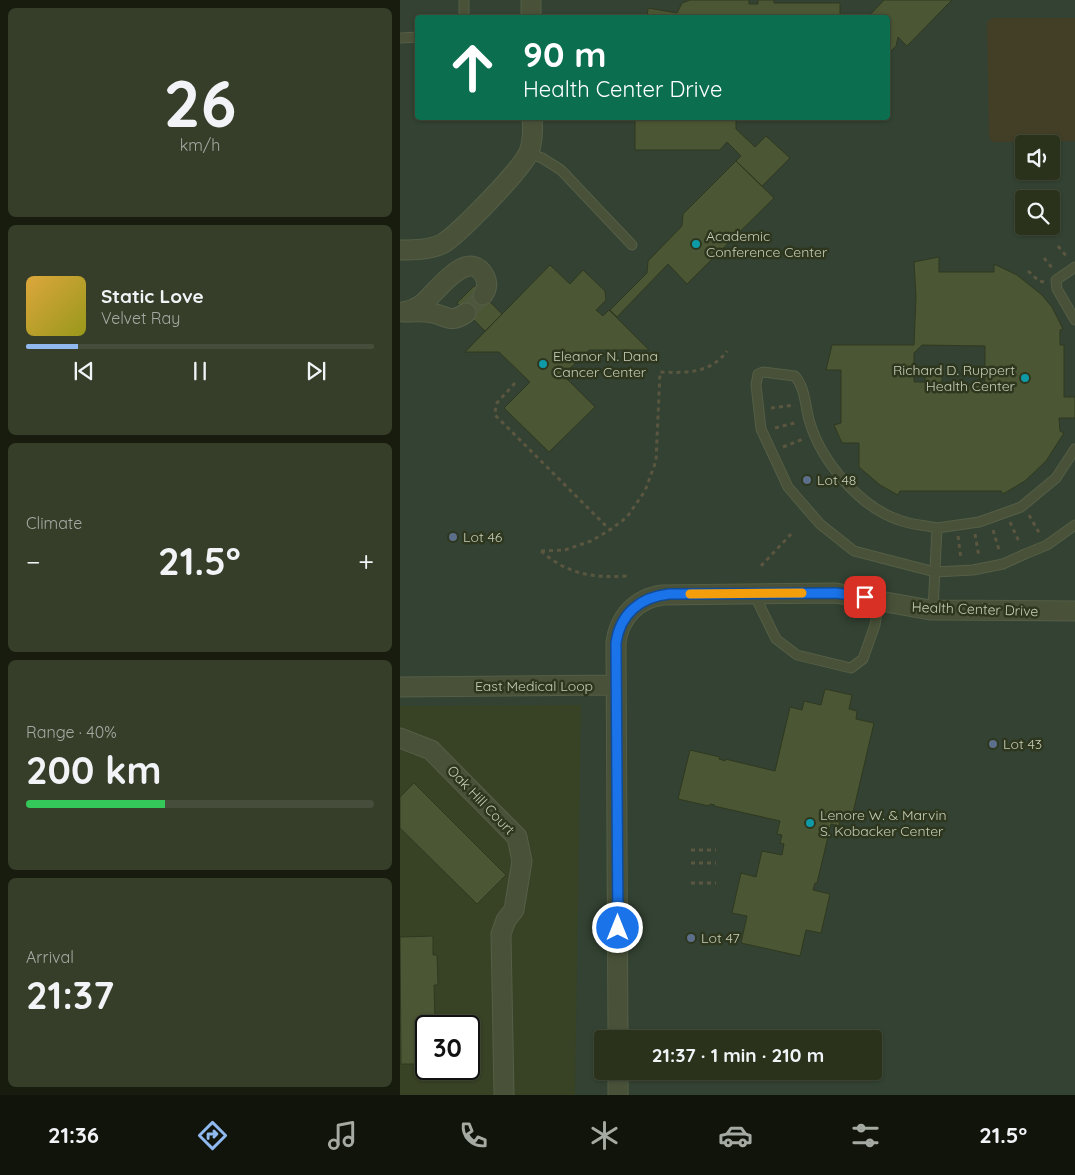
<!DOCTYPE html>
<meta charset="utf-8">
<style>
:root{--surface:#2a321c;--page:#363e29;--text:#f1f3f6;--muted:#a5aaa3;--line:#464d3b;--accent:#90b9f0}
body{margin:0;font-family:Quicksand,sans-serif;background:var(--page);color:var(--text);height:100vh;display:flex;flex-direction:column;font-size:19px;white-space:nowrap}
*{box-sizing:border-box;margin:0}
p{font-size:16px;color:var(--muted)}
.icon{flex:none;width:28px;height:28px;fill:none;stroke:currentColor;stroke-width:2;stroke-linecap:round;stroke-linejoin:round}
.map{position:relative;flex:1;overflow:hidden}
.drawer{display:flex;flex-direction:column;gap:8px;padding:8px;background:#171c0f;width:400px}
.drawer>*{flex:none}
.hud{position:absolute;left:15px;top:15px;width:475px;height:105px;border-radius:5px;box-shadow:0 1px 4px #0004,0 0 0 1px var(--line);background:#0b6e4f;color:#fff;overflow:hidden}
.fabs{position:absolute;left:615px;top:135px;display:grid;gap:10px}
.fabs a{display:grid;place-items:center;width:45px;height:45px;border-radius:5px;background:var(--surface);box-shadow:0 1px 4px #0004,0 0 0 1px var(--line);font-size:25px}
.speed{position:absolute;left:15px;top:1015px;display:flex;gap:10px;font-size:25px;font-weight:700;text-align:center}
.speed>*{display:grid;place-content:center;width:65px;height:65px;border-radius:50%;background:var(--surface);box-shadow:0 1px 4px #0004,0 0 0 1px var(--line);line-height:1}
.speed .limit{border:2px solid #111;border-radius:8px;background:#fff;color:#111}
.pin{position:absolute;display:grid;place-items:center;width:42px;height:42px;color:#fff;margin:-21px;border-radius:10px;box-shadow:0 2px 8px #0006}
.me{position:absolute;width:55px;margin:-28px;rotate:0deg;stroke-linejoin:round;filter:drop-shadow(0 0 4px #0008)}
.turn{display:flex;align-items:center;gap:18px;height:105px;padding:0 25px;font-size:22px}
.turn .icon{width:65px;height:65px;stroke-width:2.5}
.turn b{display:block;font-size:35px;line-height:42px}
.big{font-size:38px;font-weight:700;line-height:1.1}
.drawer .tile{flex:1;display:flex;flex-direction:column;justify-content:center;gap:8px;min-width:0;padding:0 18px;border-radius:8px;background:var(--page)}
.drawer .dial{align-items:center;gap:0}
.dial b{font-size:65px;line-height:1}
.song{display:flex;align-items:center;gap:15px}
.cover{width:60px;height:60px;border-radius:8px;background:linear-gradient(135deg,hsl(40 70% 55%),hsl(60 70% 35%))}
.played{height:5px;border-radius:2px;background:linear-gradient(90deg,var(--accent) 15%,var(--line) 15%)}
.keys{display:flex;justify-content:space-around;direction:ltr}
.heat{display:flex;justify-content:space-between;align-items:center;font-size:28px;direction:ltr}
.charge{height:8px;border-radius:4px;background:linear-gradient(90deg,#34c759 40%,var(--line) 0)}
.trip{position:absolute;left:194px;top:1030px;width:288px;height:50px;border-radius:5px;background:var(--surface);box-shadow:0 1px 4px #0004,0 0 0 1px var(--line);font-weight:700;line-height:50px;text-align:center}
.menu{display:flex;height:80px;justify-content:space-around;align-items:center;background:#11140b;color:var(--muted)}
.menu .icon{width:35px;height:35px}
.menu .on{color:var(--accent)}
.menu b{font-size:22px;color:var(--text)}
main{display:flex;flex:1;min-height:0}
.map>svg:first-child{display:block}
.medical{fill:#334232;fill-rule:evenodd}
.green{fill:#433f27}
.building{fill:#4b5634;stroke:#303920;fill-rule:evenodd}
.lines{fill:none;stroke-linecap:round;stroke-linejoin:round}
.street-tunnel{stroke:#4d573b;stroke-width:19;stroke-dasharray:19 9;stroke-linecap:butt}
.lane-casing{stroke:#555e46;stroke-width:11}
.street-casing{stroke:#555e46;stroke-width:21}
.path{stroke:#5b5640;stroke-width:3;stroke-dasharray:4 4;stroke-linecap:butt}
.lane{stroke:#495239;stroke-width:9}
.street{stroke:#495239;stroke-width:19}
.route-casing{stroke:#114b97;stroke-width:12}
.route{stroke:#1a73e8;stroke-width:9}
.slow{stroke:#f59e0b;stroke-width:9}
.culture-dot{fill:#0f9aa8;stroke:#2e371e;stroke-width:2}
.service-dot{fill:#5c6f8a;stroke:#2e371e;stroke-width:2}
.labels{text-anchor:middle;stroke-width:5;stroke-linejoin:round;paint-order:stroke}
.poi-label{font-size:14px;fill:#c4ccb6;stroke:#2e371e;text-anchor:start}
.street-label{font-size:14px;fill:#c4ccb6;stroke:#2e371e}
</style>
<main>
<section class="drawer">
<div class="tile dial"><b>26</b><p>km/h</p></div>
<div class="tile">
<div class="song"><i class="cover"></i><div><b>Static Love</b><p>Velvet Ray</p></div></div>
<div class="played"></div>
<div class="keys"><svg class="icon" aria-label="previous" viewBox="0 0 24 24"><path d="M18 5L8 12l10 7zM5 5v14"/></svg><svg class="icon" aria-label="pause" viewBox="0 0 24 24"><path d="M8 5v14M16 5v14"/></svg><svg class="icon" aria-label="next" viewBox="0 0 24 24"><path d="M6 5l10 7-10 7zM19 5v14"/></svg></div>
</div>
<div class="tile"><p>Climate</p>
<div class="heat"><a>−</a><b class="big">21.5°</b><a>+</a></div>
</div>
<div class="tile"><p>Range · 40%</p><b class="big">200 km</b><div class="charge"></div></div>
<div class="tile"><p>Arrival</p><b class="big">21:37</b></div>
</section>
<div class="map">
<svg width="675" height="1095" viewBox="0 0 675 1095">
<rect width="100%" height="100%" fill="#384225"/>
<path class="medical" d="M0,0H675V1095H175L181,705L0,706ZM18,18H488V118H18ZM624,144H651V171H624ZM624,199H651V226H624ZM202,1039H472V1071H202Z"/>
<path class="green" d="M592,18H675V141L593,142L589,138L587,22Z"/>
<path class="building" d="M290,0H349V4H358V0H374V3H440V18H247L248,8L277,13L282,3Z
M484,0H552L507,46L498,37L496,46L488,54V18H467Z
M235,118H336V129L355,147L366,136L390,158L362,186L336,161L341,156L327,142L320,150H235Z
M336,161L374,198L287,284L268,264L217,317L210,310L247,273L248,261L282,226L283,214Z
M539,257V272H594V264L617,275L642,295L652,307L663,329L660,330V345H664V397H675V418H659L660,431L664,433L646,461L625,481L603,494L601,491H500L498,495L480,485L459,467V443H442L434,425L441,423V370H426L432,345H514L516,296L514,262ZM522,345L585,346V385H542V375H525V382H514V353Z
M150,265L170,284L183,270L205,291L206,300L196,310L203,316L209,310L249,350H189L163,375L195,407L149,452L104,408L130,382L99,352H65Z
M74,286L102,314L85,331L57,303Z
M425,689L452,695L449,709L457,711L456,719L474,723L451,821L440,818L439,826L431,824L417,883H415L413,890L430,894L421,933L406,930L400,956L341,943L347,916L332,913L341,873L356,877L362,851L382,855L384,844L380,843L382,835L377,834L380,821L314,806L315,805L310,804L309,806L278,799L290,750L320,757L319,759L325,761V759L375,771L390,707L402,710L404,701L421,705Z
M14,783L106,875L77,904L0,828V797Z
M33,936V955H37L38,985H34L35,1021H39V1026H26V1064H1L0,937Z"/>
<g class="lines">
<path class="street-tunnel" d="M66,313L83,295"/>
<g class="lane-casing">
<path id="lane" d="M64,0V18
M0,38L18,37
M128,153L142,158L161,170L232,245
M675,267L656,280L657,289L675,320
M537,528L579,522L621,507L656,478L675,449
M354,594L376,639L397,655L451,668L463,659L475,625L479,601
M533,610L537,528C525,525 511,525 499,520C460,507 422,462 410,423C405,408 406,389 395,376L363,372L358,374L356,385L361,429L388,487L420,524L454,551L535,572L573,570L603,564L625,554L647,545L675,525"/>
</g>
<g class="street-casing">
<path id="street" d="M131,0V18
M0,250C14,250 29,250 42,244C59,234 122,169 129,152C133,141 133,129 132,118
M66,313C50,324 48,316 32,313C23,311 12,312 3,312C10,311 15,309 21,305C35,295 68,244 85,277C88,283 87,289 83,295
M0,687L216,685
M0,738L31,750L117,837L122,861L114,910L106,920L101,934L104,1095
M218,1039L216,643C219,617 237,598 263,595L436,593L530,610L675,611
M218,1071V1095"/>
</g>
<path class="path" d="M658,246L667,257
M644,258L653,269
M628,271L639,281L644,282
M115,383L96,404L95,415L210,530
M371,408L395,405
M375,428L398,422
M383,447L403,439
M629,515L641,536
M610,522L620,544
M593,530L600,553
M575,534L579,557
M558,536L561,559
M141,551L165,550L191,541L210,530L227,517L245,491L256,461L260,372C286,373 310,374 327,351
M141,551C168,575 194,578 228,576
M361,566L391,534
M291,850H316
M291,863H316
M291,883H316"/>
<use href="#lane" class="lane"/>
<use href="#street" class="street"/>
</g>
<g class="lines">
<g class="route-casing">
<path id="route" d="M218,928L216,643C220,614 240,597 269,594L436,593L465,597"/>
</g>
<use href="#route" class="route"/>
<path class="slow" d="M290,594L402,593"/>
</g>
<g class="culture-dot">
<circle cx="296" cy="244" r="5"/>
<circle cx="143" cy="364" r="5"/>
<circle cx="625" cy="378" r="5"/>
<circle cx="410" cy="823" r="5"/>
</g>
<g class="service-dot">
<circle cx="407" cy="480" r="5"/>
<circle cx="53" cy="537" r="5"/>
<circle cx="593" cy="744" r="5"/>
<circle cx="291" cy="938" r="5"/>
</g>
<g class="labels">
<g class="poi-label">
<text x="306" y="241">Academic<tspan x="306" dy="16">Conference Center</tspan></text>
<text x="153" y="361">Eleanor N. Dana<tspan x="153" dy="16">Cancer Center</tspan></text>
<text x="615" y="375" text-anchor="end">Richard D. Ruppert<tspan x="615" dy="16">Health Center</tspan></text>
<text x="417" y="485">Lot 48</text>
<text x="63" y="542">Lot 46</text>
<text x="603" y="749">Lot 43</text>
<text x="420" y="820">Lenore W. &amp; Marvin<tspan x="420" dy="16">S. Kobacker Center</tspan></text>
<text x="301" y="943">Lot 47</text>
</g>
<g class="street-label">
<text transform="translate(575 609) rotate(2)" y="5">Health Center Drive</text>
<text x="134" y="691">East Medical Loop</text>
<text transform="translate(81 800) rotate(46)" y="5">Oak Hill Court</text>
</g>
</g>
</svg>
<div class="fabs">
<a><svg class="icon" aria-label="sound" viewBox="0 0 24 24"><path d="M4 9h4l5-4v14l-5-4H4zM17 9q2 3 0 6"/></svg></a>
<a><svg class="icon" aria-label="search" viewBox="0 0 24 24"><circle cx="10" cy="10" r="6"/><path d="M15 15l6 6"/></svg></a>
</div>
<div class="speed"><div class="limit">30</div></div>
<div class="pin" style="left:465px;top:597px;background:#d93025"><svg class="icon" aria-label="arrive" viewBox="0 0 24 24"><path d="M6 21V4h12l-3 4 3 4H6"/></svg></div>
<svg class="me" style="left:218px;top:928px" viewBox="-20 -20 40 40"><circle r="17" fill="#1a73e8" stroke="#fff" stroke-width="3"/><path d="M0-11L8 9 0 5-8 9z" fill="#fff"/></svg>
<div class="trip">21:37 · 1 min · 210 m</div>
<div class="hud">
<div class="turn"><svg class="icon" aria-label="ahead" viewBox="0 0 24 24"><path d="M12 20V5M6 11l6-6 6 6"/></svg><div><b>90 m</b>Health Center Drive</div></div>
</div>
</div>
</main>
<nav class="menu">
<b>21:36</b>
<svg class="icon on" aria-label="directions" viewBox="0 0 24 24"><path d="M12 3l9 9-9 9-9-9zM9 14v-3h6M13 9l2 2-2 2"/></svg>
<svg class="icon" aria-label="music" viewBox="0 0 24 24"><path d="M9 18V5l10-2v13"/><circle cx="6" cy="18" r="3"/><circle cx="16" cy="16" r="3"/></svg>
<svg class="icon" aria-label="phone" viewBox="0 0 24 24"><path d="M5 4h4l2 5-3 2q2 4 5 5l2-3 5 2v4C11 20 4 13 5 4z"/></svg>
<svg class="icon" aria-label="climate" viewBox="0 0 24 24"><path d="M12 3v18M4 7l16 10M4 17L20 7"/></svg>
<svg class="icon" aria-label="car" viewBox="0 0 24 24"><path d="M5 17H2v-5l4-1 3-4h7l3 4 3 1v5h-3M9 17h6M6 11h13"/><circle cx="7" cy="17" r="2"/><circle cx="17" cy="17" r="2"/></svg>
<svg class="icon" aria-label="filters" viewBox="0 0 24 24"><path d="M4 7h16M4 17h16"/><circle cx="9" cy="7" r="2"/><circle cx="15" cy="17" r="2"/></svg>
<b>21.5°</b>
</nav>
